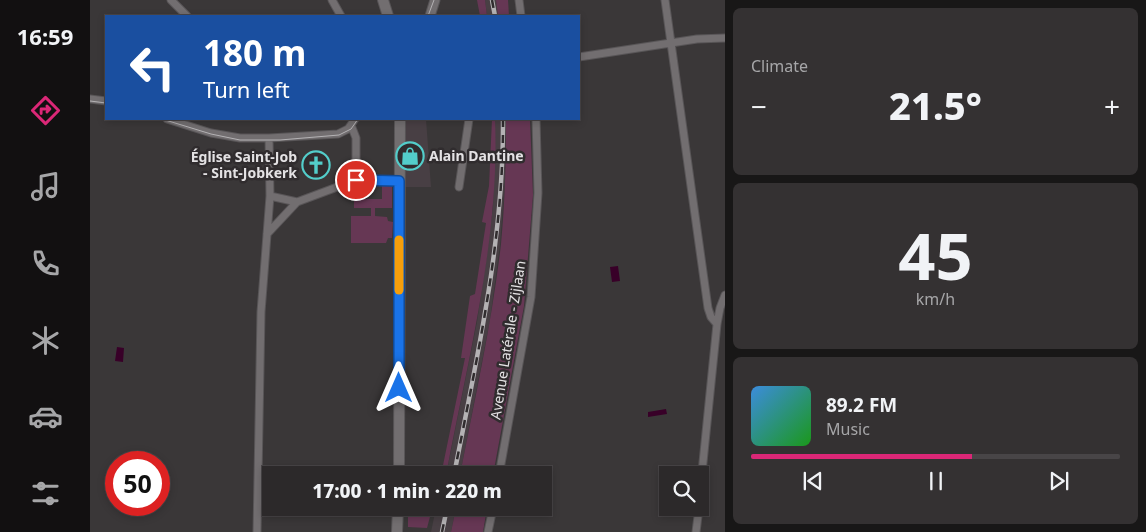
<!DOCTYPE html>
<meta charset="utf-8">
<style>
:root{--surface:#2c292a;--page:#343132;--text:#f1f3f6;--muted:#a6a6a8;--line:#484547;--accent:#db2777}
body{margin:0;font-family:"Noto Sans",sans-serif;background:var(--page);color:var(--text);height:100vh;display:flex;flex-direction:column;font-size:19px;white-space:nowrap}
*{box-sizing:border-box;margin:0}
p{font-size:16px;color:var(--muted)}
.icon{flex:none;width:28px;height:28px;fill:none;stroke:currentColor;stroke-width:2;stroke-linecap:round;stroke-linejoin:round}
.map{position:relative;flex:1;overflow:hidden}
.details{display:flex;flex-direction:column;gap:8px;padding:8px;background:#181717;width:421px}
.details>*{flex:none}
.guide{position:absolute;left:15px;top:15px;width:475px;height:105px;border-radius:0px;box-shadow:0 2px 8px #0003,0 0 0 1px var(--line);background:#1a4fa0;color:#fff;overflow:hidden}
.buttons{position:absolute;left:569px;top:466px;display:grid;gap:10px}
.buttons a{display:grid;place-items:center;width:50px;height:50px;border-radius:0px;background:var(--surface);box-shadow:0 2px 8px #0003,0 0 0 1px var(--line);font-size:25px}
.speed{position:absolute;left:15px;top:451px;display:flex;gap:10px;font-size:25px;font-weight:700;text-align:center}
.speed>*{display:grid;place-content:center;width:65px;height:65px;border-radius:50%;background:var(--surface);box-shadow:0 2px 8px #0003,0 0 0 1px var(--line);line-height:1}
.speed .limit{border:8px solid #d22;background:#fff;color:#111}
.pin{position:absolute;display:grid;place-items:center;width:42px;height:42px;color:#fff;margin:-21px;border:2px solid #fff;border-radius:50%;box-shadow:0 1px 5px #0007}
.me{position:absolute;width:55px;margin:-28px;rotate:0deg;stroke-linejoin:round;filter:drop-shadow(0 0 4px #0008)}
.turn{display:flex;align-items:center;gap:18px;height:105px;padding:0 15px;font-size:22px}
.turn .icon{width:65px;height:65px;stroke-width:2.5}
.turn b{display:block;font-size:35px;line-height:42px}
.big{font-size:38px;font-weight:800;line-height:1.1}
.details .widget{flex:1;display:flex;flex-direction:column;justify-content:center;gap:8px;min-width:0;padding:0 18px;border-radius:8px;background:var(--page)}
.details .dial{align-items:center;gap:0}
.dial b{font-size:65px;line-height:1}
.song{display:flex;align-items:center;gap:15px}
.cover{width:60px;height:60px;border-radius:8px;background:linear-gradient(135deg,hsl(210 70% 55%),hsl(120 70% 35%))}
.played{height:5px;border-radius:2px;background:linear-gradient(90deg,var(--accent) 60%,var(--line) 60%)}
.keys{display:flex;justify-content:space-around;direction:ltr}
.heat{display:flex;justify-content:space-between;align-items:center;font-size:28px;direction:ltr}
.trip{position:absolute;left:172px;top:466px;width:290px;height:50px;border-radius:0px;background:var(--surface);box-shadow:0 2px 8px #0003,0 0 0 1px var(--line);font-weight:800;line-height:50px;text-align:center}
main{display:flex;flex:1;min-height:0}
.tab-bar{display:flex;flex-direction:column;width:90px;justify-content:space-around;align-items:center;background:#121011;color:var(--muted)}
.tab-bar .icon{width:35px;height:35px}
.tab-bar .on{color:var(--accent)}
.tab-bar b{font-size:22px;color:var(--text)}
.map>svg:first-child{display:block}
.built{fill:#483f44}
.green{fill:#663754}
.water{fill:#380028}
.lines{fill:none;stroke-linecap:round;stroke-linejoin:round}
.minor-casing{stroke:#585557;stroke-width:9}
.tertiary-casing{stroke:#585557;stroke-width:11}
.secondary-casing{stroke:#585557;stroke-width:12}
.minor{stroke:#726e70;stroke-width:7}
.tertiary{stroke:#726e70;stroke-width:9}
.secondary{stroke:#726e70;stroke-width:10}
.tram{stroke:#b4b2b4;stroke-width:1}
.rail-casing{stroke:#b4b2b4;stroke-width:4.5}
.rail{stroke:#302c2e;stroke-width:2.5;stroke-dasharray:8;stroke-linecap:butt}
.route-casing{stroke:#114b97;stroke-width:12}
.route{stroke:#1a73e8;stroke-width:9}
.slow{stroke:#f59e0b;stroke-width:9}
.labels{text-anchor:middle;stroke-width:5;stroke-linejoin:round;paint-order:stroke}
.poi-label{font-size:14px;font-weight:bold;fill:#e4e2e4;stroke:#302c2e;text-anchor:start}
.street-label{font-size:14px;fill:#e4e2e4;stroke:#302c2e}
</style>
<main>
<nav class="tab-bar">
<b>16:59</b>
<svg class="icon on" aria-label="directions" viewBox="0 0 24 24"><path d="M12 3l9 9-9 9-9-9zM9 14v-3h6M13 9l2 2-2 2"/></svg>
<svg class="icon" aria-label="music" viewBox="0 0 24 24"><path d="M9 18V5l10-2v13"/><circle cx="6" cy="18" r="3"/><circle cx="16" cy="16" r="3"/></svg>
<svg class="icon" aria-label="phone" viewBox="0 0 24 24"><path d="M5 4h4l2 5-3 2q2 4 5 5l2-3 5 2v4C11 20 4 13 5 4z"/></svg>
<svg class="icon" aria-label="climate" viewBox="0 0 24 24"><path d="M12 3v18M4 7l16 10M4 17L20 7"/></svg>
<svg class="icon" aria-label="car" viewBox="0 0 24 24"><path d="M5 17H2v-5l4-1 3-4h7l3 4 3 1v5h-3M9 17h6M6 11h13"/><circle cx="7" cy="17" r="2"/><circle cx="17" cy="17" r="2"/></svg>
<svg class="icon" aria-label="filters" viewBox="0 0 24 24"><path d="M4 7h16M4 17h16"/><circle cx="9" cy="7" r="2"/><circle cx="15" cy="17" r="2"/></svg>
</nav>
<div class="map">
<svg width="635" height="532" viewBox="0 0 635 532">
<rect width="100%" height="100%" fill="#3a3738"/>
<path class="built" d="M395,0H406L408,16H397Z
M314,119H336L341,187H314Z
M405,119H416L415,178L410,245L400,320L370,475H356L387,322L398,246L403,206Z
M346,508H366L361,532H341Z"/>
<path class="green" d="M387,0H395L397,16H390Z
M406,0H418L419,16H408Z
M402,119H405C410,239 378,358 356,475H351L375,358H371L380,296L385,294L396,223L392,222L399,186Z
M416,119H440L443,195L434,306L403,475H370C385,398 402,322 411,244C415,202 416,161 416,119Z
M264,186H274V199H292V186H302V208H285V216L297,217L298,221L303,222L302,238H298L296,243H261V216H281V208H264Z
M366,508H397L393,532H361Z
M318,511L341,513L337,528L318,527Z"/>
<path class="water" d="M528,266L530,281L522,282L520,267Z
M27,347L34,348L33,362L25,361Z
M576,409L577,414L558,417V412Z"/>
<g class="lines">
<g class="minor-casing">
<path id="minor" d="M81,0L97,16
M242,0L251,16
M429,0L431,16
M575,0L618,308L621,317L627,324
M489,57L607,39L635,38
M0,99L16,101
M77,119L121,133L150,138H179L248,134L258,129L265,119
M261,125L266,138V180L309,181
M369,187L379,119
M180,196L207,202
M177,234L207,202L266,180
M409,475L441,297L448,193L446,119
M610,492L627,324L630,308L635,295
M167,532L171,312L180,196L179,138
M398,532L403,508
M606,532L609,508"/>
</g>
<g class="tertiary-casing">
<path id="tertiary" d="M340,16L345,0"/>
</g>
<g class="secondary-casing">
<path id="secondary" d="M293,0L298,16
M309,475L310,119
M307,532L308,508"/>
</g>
<use href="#minor" class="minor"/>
<use href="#tertiary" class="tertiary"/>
<use href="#secondary" class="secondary"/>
<path class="tram" d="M338,16L344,0
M0,101L16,103
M72,119L121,134L150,140H190L249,135L261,129L268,119"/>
<g class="rail-casing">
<path id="rail" d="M402,0L405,16
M364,475C387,357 414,240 413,119
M352,532L357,508"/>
</g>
<use href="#rail" class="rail"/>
</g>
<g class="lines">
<g class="route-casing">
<path id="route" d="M266,180L309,181V388"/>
</g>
<use href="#route" class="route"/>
<path class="slow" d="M309,240V290"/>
</g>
<defs>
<g id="shop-ring" transform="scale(1.4375)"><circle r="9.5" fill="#302c2e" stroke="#53cdca" stroke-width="1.5"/><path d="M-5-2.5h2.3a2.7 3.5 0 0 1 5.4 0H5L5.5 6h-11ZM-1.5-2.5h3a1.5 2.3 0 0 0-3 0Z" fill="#53cdca"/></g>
<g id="church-ring" transform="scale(1.4375)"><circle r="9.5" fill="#302c2e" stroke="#53cdca" stroke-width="1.5"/><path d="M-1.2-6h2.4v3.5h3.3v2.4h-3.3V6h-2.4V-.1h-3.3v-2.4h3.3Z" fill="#53cdca"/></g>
</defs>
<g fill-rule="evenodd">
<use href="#shop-ring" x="320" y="156"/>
<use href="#church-ring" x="226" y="165"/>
</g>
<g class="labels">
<g class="poi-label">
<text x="339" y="161">Alain Dantine</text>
<text x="207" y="162" text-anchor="end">Église Saint-Job<tspan x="207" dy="16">- Sint-Jobkerk</tspan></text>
</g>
<g class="street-label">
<text transform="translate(418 340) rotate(-81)" y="5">Avenue Latérale - Zijlaan</text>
</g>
</g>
</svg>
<div class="buttons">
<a><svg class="icon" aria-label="search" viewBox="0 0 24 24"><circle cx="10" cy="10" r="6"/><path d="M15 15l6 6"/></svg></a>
</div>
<div class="speed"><div class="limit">50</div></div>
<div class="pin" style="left:266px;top:180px;background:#d93025"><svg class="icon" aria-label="arrive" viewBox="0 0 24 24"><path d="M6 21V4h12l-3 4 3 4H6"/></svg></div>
<svg class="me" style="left:309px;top:388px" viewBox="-20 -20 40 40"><path d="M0-17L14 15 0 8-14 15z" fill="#1a73e8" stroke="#fff" stroke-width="4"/></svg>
<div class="trip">17:00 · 1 min · 220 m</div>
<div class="guide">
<div class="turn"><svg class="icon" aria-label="left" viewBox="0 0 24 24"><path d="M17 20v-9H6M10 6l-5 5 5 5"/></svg><div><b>180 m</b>Turn left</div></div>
</div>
</div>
<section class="details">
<div class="widget"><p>Climate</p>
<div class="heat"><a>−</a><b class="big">21.5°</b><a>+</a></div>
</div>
<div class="widget dial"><b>45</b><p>km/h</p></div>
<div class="widget">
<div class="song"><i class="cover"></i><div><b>89.2 FM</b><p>Music</p></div></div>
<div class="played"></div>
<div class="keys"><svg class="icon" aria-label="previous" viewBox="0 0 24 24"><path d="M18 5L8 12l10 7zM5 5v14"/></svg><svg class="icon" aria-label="pause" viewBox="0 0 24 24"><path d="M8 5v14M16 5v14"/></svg><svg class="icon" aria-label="next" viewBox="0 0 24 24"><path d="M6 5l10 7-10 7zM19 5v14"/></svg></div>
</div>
</section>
</main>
